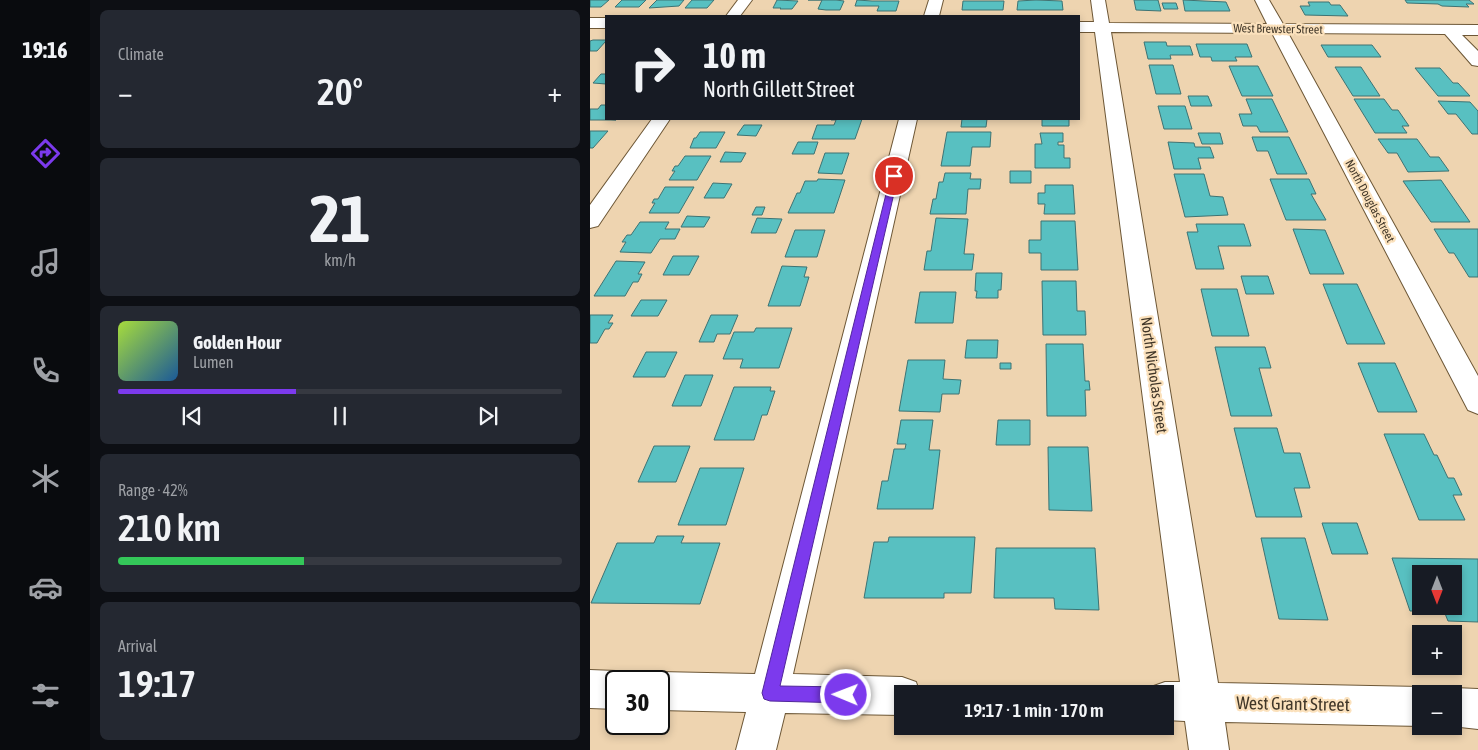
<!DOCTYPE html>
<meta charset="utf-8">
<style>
:root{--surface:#171b24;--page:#242831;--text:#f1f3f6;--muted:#9ea1a6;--line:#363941;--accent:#7c3aed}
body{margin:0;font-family:"Asap Condensed",sans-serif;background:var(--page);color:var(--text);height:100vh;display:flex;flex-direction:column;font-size:19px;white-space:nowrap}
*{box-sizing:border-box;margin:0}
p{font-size:16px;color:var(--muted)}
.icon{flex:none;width:28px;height:28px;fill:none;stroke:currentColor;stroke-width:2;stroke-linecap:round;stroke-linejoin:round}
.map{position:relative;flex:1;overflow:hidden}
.sheet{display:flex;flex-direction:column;gap:10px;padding:10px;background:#0d0f14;width:500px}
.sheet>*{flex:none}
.hud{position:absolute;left:15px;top:15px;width:475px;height:105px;border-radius:0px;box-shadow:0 2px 8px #0003;background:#171b24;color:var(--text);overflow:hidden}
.needle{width:32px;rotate:180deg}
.controls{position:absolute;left:822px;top:565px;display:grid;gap:10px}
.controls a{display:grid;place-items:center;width:50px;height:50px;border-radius:0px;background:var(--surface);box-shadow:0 2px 8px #0003;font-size:25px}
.speed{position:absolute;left:15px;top:670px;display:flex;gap:10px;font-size:25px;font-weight:700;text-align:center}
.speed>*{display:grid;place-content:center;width:65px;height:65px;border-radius:50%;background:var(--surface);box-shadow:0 2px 8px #0003;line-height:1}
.speed .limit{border:2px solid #111;border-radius:8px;background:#fff;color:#111}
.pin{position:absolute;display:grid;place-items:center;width:42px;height:42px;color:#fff;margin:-21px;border:2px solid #fff;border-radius:50%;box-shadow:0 1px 5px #0007}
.me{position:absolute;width:55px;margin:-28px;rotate:271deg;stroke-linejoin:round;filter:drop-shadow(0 0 4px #0008)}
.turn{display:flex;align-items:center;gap:18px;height:105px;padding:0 15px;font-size:22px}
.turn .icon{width:65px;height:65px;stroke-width:2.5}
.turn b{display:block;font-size:35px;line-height:42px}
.big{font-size:38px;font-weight:600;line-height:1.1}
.sheet .tile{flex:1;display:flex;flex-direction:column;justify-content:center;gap:8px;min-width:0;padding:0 18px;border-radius:8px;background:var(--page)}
.sheet .dial{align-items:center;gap:0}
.dial b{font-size:65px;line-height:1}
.song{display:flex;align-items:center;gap:15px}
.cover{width:60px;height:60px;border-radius:8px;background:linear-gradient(135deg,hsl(80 70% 55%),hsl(210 70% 35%))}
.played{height:5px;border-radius:2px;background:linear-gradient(90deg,var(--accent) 40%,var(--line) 40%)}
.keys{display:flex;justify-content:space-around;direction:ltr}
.heat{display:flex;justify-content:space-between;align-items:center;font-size:28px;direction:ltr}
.charge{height:8px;border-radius:4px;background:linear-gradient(90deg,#34c759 42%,var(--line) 0)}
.trip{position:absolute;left:304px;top:685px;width:280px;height:50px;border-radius:0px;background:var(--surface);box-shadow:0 2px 8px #0003;font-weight:600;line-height:50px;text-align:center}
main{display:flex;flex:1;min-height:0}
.tab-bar{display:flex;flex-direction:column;width:90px;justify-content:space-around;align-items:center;background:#090b0e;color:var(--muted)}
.tab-bar .icon{width:35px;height:35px}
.tab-bar .on{color:var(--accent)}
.tab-bar b{font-size:22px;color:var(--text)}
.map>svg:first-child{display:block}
.building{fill:#58c0c1;stroke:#3e7373;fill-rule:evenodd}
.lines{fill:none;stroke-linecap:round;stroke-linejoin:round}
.minor-casing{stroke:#6d5736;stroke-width:2}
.minor{fill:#fff;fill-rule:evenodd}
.route{fill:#7c3aed;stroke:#51269a}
.labels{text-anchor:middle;stroke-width:4.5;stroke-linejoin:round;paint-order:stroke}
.far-street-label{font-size:12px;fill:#413729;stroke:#fbe1bc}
.street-label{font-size:15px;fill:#413729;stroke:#fbe1bc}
.near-street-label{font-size:18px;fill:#413729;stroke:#fbe1bc}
</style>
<main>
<nav class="tab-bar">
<b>19:16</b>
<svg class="icon on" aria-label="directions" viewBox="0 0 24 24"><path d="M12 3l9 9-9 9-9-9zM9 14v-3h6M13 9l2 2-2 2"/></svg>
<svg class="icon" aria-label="music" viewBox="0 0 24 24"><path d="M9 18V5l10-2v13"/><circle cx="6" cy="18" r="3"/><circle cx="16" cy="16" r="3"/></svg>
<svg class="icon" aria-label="phone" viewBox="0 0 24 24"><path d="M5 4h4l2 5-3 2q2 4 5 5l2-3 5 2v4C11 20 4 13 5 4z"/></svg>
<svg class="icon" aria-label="climate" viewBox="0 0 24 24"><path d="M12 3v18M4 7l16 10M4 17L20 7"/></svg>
<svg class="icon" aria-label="car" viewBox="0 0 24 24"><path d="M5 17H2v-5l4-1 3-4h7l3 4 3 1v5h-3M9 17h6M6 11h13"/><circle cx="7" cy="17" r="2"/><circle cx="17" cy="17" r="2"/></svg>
<svg class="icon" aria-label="filters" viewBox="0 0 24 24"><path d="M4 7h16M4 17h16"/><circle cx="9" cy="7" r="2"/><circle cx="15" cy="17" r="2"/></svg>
</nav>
<section class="sheet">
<div class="tile"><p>Climate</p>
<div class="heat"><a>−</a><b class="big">20°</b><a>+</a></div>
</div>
<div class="tile dial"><b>21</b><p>km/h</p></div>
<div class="tile">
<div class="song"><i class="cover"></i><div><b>Golden Hour</b><p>Lumen</p></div></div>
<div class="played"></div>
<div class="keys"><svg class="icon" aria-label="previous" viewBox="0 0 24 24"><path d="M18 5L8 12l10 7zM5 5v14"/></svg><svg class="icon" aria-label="pause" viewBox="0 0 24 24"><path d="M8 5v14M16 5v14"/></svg><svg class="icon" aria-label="next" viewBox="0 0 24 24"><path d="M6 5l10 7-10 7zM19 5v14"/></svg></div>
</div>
<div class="tile"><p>Range · 42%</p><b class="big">210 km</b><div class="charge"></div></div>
<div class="tile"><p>Arrival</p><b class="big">19:17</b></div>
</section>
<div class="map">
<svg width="888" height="750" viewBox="0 0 888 750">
<rect width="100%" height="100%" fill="#eed4b0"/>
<path class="building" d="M0,0H19L11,7H0Z
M32,0H56L49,7H25Z
M67,0H94L89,6L59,8Z
M102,0H124L117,8H95Z
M187,0L208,1L202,9H190L191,8H183Z
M218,0H246L254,1L250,10H236L228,9L232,0Z
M267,0L282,1H309L306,11H287L289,6H265Z
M446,0L472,1L473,10H427L428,1Z
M544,0H568L571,11L546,10Z
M593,0L636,2L640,11H595Z
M815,0H879L884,4H876L879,7L852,6L848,4L817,3Z
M373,1H414L413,10H372Z
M718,2H739L741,5H750L758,16L715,15L710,6H720Z
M572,3H586L588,9H574Z
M3,40H16V41L7,51H0V41Z
M554,42H576L577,46H600L603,55H580L581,59H558Z
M606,44H657L662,57H645L647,61H622L621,57H610Z
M731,45H782L791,57H738Z
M559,65H583L591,94H566Z
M639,66H668L683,96H652Z
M745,67H771L790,96H763Z
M825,68H850L863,83H868L880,96H848Z
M11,74H16V84L3,83Z
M598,96H618L622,106H601Z
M656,99H682L698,132H670L667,126H653L649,114H662Z
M764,99H794L802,110H808L819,126H812L817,133H785Z
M848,101L880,102L888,111V134H882L866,114H858Z
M11,105H16V119L26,120H0V109H8Z
M568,106H595L602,129H574Z
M241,119H272L265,139H222L227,125H244L246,120H241Z
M372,119H397L396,127H371Z
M452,119H479V126H452Z
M154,125H172L166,136L147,135Z
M0,131H18L3,148H0Z
M110,132H135L126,148H100L104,138H106Z
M357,132H401L400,147H382L380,166H351Z
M450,133H473V142H468V145H474V158H480V168H445V144H452Z
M608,133H630L633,144H612Z
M662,137H699L717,174H687L678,151H667Z
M788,139H827L840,157H849L859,171L818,172L807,153H798Z
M208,142H228L224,154H202Z
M578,142L604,143L605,147H620L624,158H608L611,169H584Z
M135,152L156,153L151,162H130Z
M235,153H259L252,174L228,173Z
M95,156H121L107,180H79L85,171H82L85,166H88Z
M420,171H441V183H420Z
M355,173H381L380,179H391L390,189H378L376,214H340L343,199H346L349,182H353Z
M584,174H614L620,196L633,197L638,215L595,217Z
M228,179L255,180L244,213H198L207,193H210L215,181H227Z
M680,179H719L726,194H721L736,220H696Z
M851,180L880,222H841L813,181Z
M123,183L142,184L134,198H114Z
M455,185H483L485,214H454L455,204H448V193H455Z
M75,187H104L89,213H59L65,203H62L64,199H68Z
M166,207H175L172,215H162Z
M97,216L120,217L114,227H91Z
M167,218L192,219L186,233H161Z
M346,218L378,219L374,254H384L382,270H334L337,251H341Z
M451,221H485L488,270H451V253H439V240H451Z
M50,222H79L75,229H90L85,239H70L61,253L30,252L36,242H32L37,235H41Z
M606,224H654L661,246H628L634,269H606L597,232H608Z
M703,229L735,230L754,274H720Z
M844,229H888V277H879L864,253H859Z
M205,230H235L227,257H195Z
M83,256H109L99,275H73Z
M26,261L55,262L48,274H52L48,282H43L35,296H4Z
M192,266L217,267L214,277H219L210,306H178Z
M386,273H412L411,290H408V298H386L387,291H385Z
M651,276H678L684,294H656Z
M452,281H486L487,311H495L496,335H453Z
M733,284H767L795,344H757Z
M611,289H647L659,336H622Z
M330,292H366L363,323H325Z
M51,300H77L68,316H41Z
M0,315H23L18,323H23L19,329H15L7,343H0Z
M121,315H148L140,334H127L124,342H109Z
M166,328H202L189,368H150L153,359H133L144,332H164Z
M377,340H408L407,358H375Z
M456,344H493L495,381H499L500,390H495L496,416H457Z
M625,347H675L681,368H669L682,416H641Z
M56,352H87L75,377H43Z
M318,360H355L353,379L371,380L369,394H352L350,412L309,411Z
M410,363H421V369H410Z
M768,363H805L827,412H788Z
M95,375H123L111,406H82Z
M144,387H181L180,391H185L177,415H172L164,440H124Z
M311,420H343L339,450H350L343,509H287L292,481H298L304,449H315L316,444H307Z
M408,420H440V445H406Z
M644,428H687L694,453H710L720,488H704L712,517H666Z
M794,434H834L844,455H847L858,478H864L872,495H863L875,520H829Z
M64,446H100L86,482H48Z
M458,447H498L502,511L459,510Z
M110,468H154L136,525H88Z
M732,523H767L778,554H742Z
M67,536H94L91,543H130L110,604L1,603L27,543H64Z
M299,537H385L381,593H354V598H274L284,542H298Z
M671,538H715L738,620L689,619Z
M406,548H505L509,610L465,609L464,598H404Z
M802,558L888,559V622L858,621L854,611H820ZM831,574H864V606H831Z"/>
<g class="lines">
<g class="minor-casing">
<path id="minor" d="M148,0H162L150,16H136Z
M339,0H353L349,16H334Z
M501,0H515L519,23L677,24L665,0H679L693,24L888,25V35H872L888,51V66L882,65L855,34L698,33L888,376V414L878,410L682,33L521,32L628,683L831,687L845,694H831L832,726L635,722L639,750H599L595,721L575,720V694H559L561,687L575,682H590L505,32H489V22H504Z
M0,18H16V28H0Z
M62,119H80L8,226L0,228V205Z
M309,119H327L203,674L312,677L326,682L330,694H312V715L195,713L186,750H146L156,712L69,710V681H54L55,677L69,672L165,674Z
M0,670L26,671L40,676L42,681H26V709L0,708Z
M864,688L888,689V729L861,726H864V694H851Z"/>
</g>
<use href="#minor" class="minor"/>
</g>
<path class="route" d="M301,174L308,176L190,686L256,687L261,689L264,695L261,701L256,703L180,701L174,699L172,693Z"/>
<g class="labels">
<g class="far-street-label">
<text transform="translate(688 29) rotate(1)" y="4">West Brewster Street</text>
<text transform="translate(780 201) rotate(62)" y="4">North Douglas Street</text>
</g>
<g class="street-label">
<text transform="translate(564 375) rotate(82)" y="5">North Nicholas Street</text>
</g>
<g class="near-street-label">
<text transform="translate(703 704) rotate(1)" y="6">West Grant Street</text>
</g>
</g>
</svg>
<div class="controls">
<a><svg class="needle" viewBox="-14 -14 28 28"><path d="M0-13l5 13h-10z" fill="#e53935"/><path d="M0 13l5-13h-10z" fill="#9ea1a6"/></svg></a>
<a>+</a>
<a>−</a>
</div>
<div class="speed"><div class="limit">30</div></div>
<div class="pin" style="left:304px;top:176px;background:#d93025"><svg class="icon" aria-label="arrive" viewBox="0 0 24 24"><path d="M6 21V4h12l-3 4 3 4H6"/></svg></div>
<svg class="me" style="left:256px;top:695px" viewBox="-20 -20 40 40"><circle r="17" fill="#7c3aed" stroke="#fff" stroke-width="3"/><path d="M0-11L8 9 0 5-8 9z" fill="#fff"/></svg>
<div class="trip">19:17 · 1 min · 170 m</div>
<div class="hud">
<div class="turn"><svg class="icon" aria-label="right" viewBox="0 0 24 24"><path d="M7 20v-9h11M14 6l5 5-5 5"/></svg><div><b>10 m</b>North Gillett Street</div></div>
</div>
</div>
</main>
